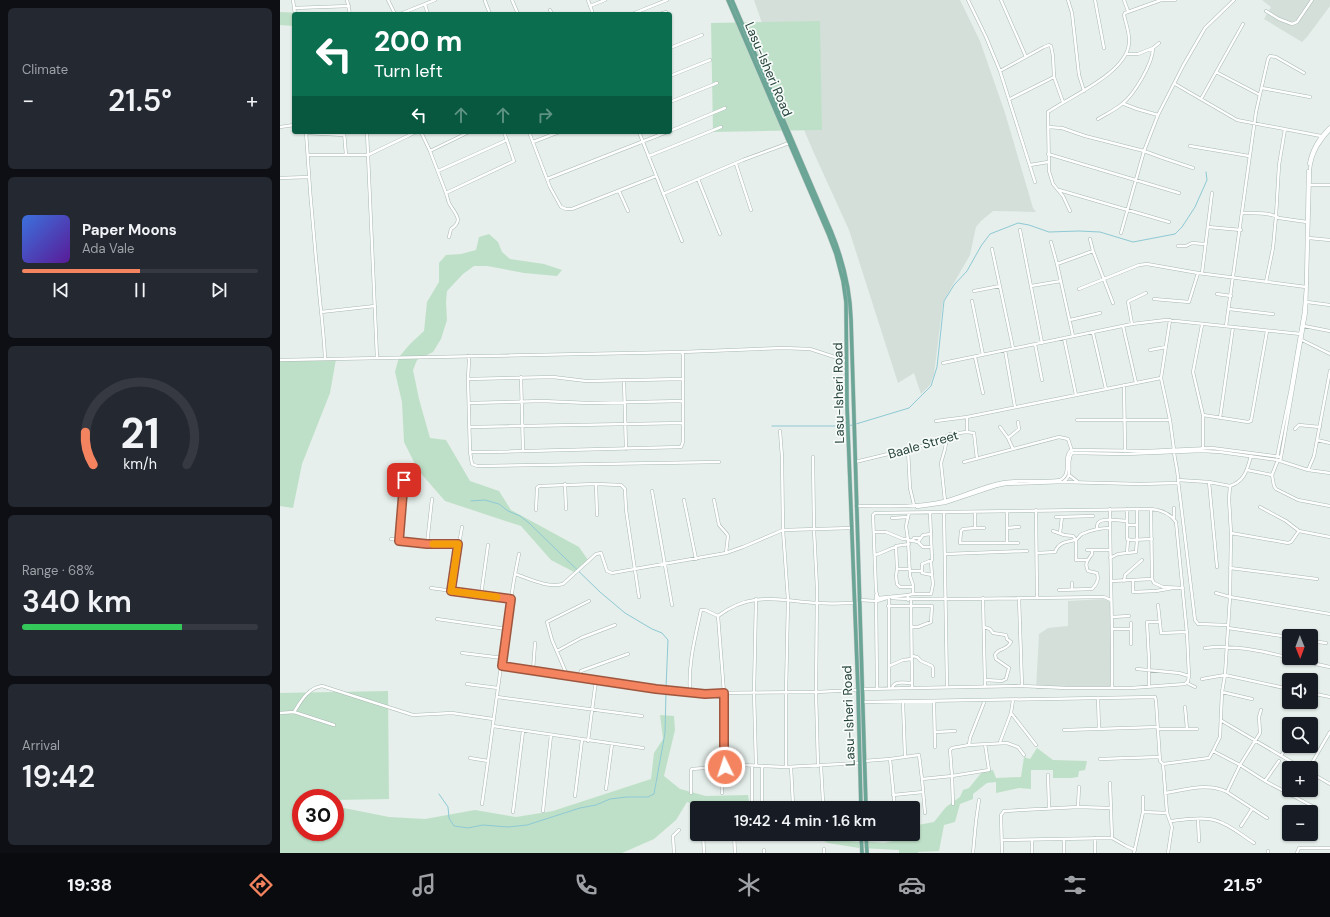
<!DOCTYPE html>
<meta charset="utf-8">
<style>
:root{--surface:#171b24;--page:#242831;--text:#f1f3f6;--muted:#9ea1a6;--line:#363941;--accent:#f4845f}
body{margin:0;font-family:"DM Sans",sans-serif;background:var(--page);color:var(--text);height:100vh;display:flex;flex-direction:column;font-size:15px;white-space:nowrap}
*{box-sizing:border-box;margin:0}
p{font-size:13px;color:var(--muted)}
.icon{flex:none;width:22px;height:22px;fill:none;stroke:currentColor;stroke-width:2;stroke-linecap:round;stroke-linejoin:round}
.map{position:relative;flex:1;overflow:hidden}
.details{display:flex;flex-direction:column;gap:8px;padding:8px;background:#0d0f14;width:280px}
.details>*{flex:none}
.guide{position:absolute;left:12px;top:12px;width:380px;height:122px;border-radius:4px;box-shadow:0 1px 3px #0004;background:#0b6e4f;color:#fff;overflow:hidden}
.needle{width:26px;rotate:179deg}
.tools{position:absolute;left:1002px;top:629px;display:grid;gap:8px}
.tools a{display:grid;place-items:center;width:36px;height:36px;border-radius:4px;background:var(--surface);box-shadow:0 1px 3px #0004;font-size:20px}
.speed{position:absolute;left:12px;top:789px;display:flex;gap:8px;font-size:20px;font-weight:700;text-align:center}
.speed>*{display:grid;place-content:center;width:52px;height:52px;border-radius:50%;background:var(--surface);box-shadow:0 1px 3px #0004;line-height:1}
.speed .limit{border:6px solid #d22;background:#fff;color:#111}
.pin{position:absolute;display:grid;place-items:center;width:34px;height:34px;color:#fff;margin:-17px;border-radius:8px;box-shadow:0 2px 6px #0006}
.me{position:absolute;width:44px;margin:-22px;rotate:356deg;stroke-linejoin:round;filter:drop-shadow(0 0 3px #0008)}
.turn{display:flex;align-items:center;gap:14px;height:84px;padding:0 16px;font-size:18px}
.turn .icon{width:52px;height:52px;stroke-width:2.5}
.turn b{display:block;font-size:28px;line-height:34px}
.lanes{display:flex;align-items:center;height:38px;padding:0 16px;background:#0003;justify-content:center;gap:20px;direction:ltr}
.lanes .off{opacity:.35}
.big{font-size:30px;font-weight:600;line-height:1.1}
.details .widget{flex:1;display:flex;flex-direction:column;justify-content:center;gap:6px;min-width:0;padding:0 14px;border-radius:6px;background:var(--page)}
.details .dial{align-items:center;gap:0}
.dial svg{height:104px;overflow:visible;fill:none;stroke:var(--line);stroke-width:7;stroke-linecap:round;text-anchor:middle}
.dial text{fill:var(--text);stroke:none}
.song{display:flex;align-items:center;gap:12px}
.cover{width:48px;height:48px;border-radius:6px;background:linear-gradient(135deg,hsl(220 70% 55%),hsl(270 70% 35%))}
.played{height:4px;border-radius:2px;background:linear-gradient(90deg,var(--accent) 50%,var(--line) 50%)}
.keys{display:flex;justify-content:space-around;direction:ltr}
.heat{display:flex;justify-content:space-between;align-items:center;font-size:22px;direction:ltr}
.charge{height:6px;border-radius:3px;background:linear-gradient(90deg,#34c759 68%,var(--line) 0)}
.trip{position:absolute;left:410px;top:801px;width:230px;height:40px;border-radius:4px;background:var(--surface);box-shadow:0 1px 3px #0004;font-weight:600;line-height:40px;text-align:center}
.tab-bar{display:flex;height:64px;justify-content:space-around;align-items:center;background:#090b0e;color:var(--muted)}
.tab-bar .icon{width:28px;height:28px}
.tab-bar .current{color:var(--accent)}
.tab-bar b{font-size:18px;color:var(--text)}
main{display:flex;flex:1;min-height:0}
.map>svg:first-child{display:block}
.built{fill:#d4dfda}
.green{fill:#bfe0c8}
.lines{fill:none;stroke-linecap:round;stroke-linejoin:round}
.stream{stroke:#8ec9d4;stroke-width:1}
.minor-casing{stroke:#a8b8b2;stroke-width:3.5}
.major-casing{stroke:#c2cac8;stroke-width:4.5}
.minor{stroke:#fff;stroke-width:2.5}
.major{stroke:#6aa596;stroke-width:3.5}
.route-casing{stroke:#9f563e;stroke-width:10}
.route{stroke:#f4845f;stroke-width:7}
.slow{stroke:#f59e0b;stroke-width:7}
.labels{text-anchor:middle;stroke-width:3.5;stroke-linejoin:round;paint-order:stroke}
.street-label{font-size:13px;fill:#24423a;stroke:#f7fbf9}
</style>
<main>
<section class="details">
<div class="widget"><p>Climate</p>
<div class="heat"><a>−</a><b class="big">21.5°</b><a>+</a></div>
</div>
<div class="widget">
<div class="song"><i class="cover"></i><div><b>Paper Moons</b><p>Ada Vale</p></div></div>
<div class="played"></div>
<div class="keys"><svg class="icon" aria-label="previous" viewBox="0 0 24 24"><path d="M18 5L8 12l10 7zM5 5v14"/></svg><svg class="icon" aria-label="pause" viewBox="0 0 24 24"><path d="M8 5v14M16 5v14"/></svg><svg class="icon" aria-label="next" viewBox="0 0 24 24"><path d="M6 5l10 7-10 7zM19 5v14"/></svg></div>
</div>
<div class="widget dial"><svg viewBox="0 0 100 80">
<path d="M14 69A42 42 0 1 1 86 69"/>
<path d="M14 69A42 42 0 0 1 8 44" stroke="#f4845f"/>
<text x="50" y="56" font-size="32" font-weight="700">21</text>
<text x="50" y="72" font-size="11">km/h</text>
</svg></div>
<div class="widget"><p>Range · 68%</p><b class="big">340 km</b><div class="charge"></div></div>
<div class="widget"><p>Arrival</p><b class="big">19:42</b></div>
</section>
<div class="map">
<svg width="1050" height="853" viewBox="0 0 1050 853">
<rect width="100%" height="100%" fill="#e6efeb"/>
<path class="built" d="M474,0H680L700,41L725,113L753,208L756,212L713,211L701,221L696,227L690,255L663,302L654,374L650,385L641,394L634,373L618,383L569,230L533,151L497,66Z
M982,0H1050V6L1027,37L1022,42L984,19L991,7Z
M824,599L829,601L831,606V647L830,687L827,689H756L759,634L768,628L788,626V601Z"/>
<path class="green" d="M0,12L42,14H14V26L0,25Z
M540,21L542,130L433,132L431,23Z
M209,234L218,242L222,252L230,259L264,264L282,270L277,276L244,273L207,266H194L183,274L167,291L166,302L167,320L161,339L153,352L137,360L133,370L139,399L150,438L166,440L190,481L219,491L231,510L299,547L308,560L296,573L271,560L241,526L165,501L138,470L124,442L122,402L115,372L119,357L130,344L144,331L147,302L159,282V263L166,255L181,254L196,250L199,237Z
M56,359L50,393L22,464L13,508L0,506V360Z
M108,691L109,799L55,800V798H21V832H55V803L59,807L109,817L145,819L195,810L236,817L273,811L371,779L374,753L383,739L380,715L394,716L395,730L384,776L400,789L426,796L468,795L470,808L419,806L407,802L396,820L374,839L342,853H0V693Z
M757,748L773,760L807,761L805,770L799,771L798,777L791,778H773V770H751V789L739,788L716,793V782L707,783L693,794V799L680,804L675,822L664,825L659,851L638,852V853H619V850L581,848V841L604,843L622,839L623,834H633V813H637L638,825L654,822L666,807L680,797L683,790L689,788L702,772L713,770L716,778L741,777L744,757L750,759Z
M526,834H549V839L579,842V848L548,843L532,835Z"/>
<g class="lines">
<path class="stream" d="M576,424L629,408L651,386L657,367L664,301L674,285L687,271L701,246L710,234L738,223L749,225L769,232L799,231L820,232L853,242L895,234L902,227L915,207L927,180L926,172
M492,426H564L573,425
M191,501L205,500L219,504L228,511L240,516L249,523L320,592L345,613L372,629L382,633L388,640L386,688
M159,794L168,807L169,818L174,826L188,828L203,825L228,827L247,825L300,808L316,805L330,799L347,797H368L374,794L385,733L386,692"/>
<g class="minor-casing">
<path id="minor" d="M13,0L15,14
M67,0L70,14
M108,0L115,14
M232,0L238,14
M308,0L313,14
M688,0L706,37L720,71L755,182
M721,0L746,57
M788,0L792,13L799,75L804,91
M815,0L824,48
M844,0L848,11
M205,1L210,14
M145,5L148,14
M310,6L325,0
M14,8L69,6
M270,10L272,14
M986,11L999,19L1012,24L1017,22L1032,0
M120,14L155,0
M352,14L387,0
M380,14L386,12
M390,48L422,35
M846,54H858L873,48
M720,71L764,47L769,45L771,46L773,56L774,77L783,102
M936,72L980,95
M390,76L430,60
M895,84L957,120L1041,136
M982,88L1030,97
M730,99L774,77
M921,99L963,24
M390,102L437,83
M844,104L857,109L878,115
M818,119C826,114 835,110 842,104C854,95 873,63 873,48L879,43
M0,127L14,125
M768,127L782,128L805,136L864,151L883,158L913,168
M390,131L445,108
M26,132C29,181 33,230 38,279C40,306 44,332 45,359
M64,132L66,155
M87,132L97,358
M141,132L150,151
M189,132L150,151L166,193L234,161L224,132
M249,132L270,187L281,207L286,209H292L376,176
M359,132L402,241
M26,133L64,135
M253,142L279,132
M910,146L969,156
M768,154L899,193
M28,155H88L136,132
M369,156L441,127
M456,164L471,210
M1029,164C1032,148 1039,138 1050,127
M750,165L768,162
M158,171L227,140
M0,178L29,177
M267,179L387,132
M418,179L440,234
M1030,185H1050
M779,190L889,222
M339,191L348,211
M166,193C167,196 168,200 169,203C174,213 185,220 171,229L169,237
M383,194L463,160L509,143
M790,211L783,196L773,184L769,171L768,112C791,96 847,73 849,43C850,34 846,24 844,15L845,13L881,0H895
M963,213C973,213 991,212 999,218L1027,222
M928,227L961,230
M740,230L762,343
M841,233L864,151L878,115L903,66L925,28L954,0
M1029,238L1050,240
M810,239L813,251
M771,242L777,264L793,336
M898,246H906L912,243L925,244
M712,249L733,348
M777,264L813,251L833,303
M922,273L932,193
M986,282L993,248L996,216L999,165L1005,129
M751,286L781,281
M799,289L859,265L867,264L918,273L1026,287
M694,291L720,286
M937,294L951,296
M874,299L909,302L918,273
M692,301L703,355
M1027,302L1050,305
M949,309L993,314
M41,312L95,306
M790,320L820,313
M890,320L881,378L890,420L894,450
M852,324L848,302L849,301L866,293
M922,325L913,372L923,415V448
M843,326L856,383
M946,326L976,112L988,59L990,56L996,57L1024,73
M1024,326L1050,331
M813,333L826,389
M784,338L796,395
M1022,340L1050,354
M755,344L762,380
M725,350L735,407
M870,350L886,347
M188,356L189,360L188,379L190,452H209L401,447L403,442V355L402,352
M695,357L703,393
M0,360L402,352L503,348L530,349L567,361
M663,363L852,324L886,320L1021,334
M241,377L243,451
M188,379L273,377L306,381L402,379
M344,380L346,449
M844,385L845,451
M189,403L262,401L308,403L403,401
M923,415L968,422L971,421L987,331
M687,417V432
M940,418L953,327
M797,420H890
M656,421L687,417L881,378
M190,427L403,423
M720,427L728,438
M1015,429L1019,425L1040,427
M500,431L502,457L503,530L508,600L506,692V767
M1037,440L1050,443
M733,449L728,438L739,429L738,422
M628,450L630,488L634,505
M190,452L192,464L197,466L439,462
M894,452C895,462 898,470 898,480L915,620L918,624L948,625
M533,457L534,530L537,588L536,692L538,766
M997,457L1011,388L1024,312L1026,287L1028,171
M1000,461L1028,470L1050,473
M575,462L658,442L670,434L687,432L694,433L697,459
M684,462L779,437L788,439L792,451
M967,470L992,475L998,460L1000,461L1001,457L1026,312L1030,169C1032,153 1039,142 1050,130
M1028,470L1034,456L1050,371
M789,475L798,482
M992,475L994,486L996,489L1018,500L1050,506
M898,480L929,482L937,567
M783,482L860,484L898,483
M929,482L950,486
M285,484L286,509
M316,484L317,515
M372,491L392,605
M404,500L416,559
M434,500L439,525L447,534L448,536L446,553
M665,501L661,463L665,449L667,437
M576,506C605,506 636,508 664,501C685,496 704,485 725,482C743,479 762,483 780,480C793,474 782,458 791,450L867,451L932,448L1001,457
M637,507L665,503L716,486L726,484L783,482C795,475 785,462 792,453L845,454L922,451L940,452L998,460
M980,507L1006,521L1019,531L1050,537
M894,508V518
M830,509C830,569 833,628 832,688
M847,509V539L851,540L872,539
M871,509L872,579
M256,510L257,488L259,486L316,484L341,485L345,489L346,510L359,597
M756,510L757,597
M727,511V528L739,527
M664,512L667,687
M695,512V528H704
M776,517L813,516
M612,518L628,517
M847,525H857V509
M695,528L683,529L681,531L680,543H738
M817,529C817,527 817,524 818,523C822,517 841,521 847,521
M773,531L784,535L793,536L796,540V560H807
M594,532H606L623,539H628
M780,533L782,517
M951,533L1008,543L1011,542L1019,531
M111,539L147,544L178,545
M628,540L638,542L643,535L651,534
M119,541L126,465
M632,541L634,538H641
M638,542L643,547H649
M727,543V528
M147,544L152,499
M629,544L616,546L617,569L616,576L617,584L620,587H633
M807,550H830
M757,553L775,552C779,542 786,542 795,540C799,539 799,535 802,534C811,530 820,528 830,528
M847,553L848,540
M666,554L747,551
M595,555C603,553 608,549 616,547
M830,558L838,554L856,552L857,540V525
M651,562L652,575
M950,568L1037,579
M617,569H630
M630,571H642V564L652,560L650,513
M235,574L239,554
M831,581L872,579L874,583L883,587L903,588
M844,581L845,575L862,560
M853,581V592L876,591L893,588
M792,583V590
M151,588L231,599
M779,590L812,589C817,584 819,580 817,573L808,571C804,563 808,560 812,554V550
M171,591L182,527
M936,593L950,597L1050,614
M633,594H651L653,584L652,575L642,573V571
M201,595L208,545
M596,595L597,688
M628,595L598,598L596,591L593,515L595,513L871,509C882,510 890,513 896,522L907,634
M609,598V688
M612,598C635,600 658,598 681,599L824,597L831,600
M703,598L705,686
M739,598L742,686
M476,599L474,692L476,766
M631,599L632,688
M579,600L597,601L607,598
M628,600V595L633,594V585L630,576L628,540L626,526L629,513
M608,606H652L651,622L638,627H631
M832,617L849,616
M157,619L227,629
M851,623V644
M704,627L710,629L713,633L726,635L727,639L731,642C726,651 718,648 715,655L716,659L729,668L726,679L722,681L705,680
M948,628L1009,637
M833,629H851
M1031,641L1046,643
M925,648C964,643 1011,659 1050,667
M277,651L301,638L335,625
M182,653L223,658
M632,656L637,657L641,661L652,666L653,668V676
M222,666L376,689L425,693L536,692L578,690
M609,666L623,660L632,659
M857,669L899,673L909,676
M253,670L255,643
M287,675L272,640L267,622L309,601
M298,677L301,671L348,654
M922,679L945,675L1009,689
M907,683L915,687
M187,684L218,688
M869,687V660L867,622H879
M612,688C615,680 625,683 632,683
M583,689L742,686L787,688H851L905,684L908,681L909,676L907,634L906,632L881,633L878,605
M410,692C408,664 415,638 421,610H425L438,616
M942,692L972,699
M1031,693L1050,697
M217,697L362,716
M818,698L819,729
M654,701L655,747
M583,702L875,697L876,701L880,761L883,764L887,813L892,827L888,853
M623,702L625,757
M905,707L907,729
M14,712C21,701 28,688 42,686L133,715L172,713L213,719
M0,713L14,712L54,725
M731,713L756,745
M942,721L1022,768
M1020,724L1023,719
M213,726L363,748
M878,729H917
M784,730L878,727
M655,732L675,731
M308,741L316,680
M720,742L731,713L733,700
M689,745L727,743L738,747L744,755
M933,751L940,737L942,692L945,675L950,597L951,533L949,499L950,486C965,481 967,470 971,456
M1001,756L1009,742
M190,758L208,761
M610,759L615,808
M820,759L879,757
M584,761L610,759L639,755L642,779L672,776L670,750L672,748L689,745L690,738L705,700
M883,764L929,758L933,751L960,765L985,781L1032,806
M472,766V801
M541,766L543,802
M441,767L442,793
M445,767L443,745L444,693L438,616C472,590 500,601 537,603C550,604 563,603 575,603
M482,767V808
M511,767L513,805
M1029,768L1050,732
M1031,773L1050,784
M768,775L769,808
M642,779L645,813
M985,781L999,761
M830,783L832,838
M326,789L332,744
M947,792L987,818
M411,793V770L412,769L460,765L506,767L580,763
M885,793C904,790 929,782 947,792L960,765L980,733L979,717L981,710
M613,795L643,792
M295,796L302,740
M1012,796L1015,790
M202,804C213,728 222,651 235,574C250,579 267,588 283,584L316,554L321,553L327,571L332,573L446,553L463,547L503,530L572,528
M673,804L672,776L709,770L705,744
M798,807L799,787
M263,811L271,735
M233,812L243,731
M863,812L887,813
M918,819L919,841
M890,821C902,820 917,817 929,819C945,821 960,834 974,843
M961,826L972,809
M423,834L424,853
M454,834L455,853
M722,840L832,838L846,846L855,850
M544,849V853
M484,850V853
M394,853L393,836L399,830
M693,853L696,821L699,800
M722,853L721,815L724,811L798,807L830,808
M752,853V840
M784,853V840
M815,853V838
M854,853L863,812V797
M988,853V851
M1017,853L1019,848H1050"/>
</g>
<g class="major-casing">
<path id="major" d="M448,0L548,233L556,254L563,281L566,302L567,405L578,690L581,808
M452,0L551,231C563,260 570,287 571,319L586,808
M581,834L582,853
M586,834L587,853"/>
</g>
<use href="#minor" class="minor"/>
<use href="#major" class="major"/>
</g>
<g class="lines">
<g class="route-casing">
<path id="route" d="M124,480L119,541L147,544H178L171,591L231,599L222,666L376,689L425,694L444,693V745L445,767"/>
</g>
<use href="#route" class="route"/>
<path class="slow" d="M153,544H178L171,591L217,597"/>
</g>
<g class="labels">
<g class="street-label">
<text transform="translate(489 69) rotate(67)" y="5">Lasu-Isheri Road</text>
<text transform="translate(558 393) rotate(-91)" y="5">Lasu-Isheri Road</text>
<text transform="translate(643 444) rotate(-16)" y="5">Baale Street</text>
<text transform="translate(568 716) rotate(-92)" y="5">Lasu-Isheri Road</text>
</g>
</g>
</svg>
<div class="tools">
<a><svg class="needle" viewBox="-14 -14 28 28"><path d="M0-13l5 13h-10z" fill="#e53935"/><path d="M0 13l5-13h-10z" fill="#9ea1a6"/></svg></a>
<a><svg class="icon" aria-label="sound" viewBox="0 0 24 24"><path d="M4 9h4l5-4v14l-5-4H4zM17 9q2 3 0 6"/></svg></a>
<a><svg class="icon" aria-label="search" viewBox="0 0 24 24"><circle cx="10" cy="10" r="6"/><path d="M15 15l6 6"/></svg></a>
<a>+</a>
<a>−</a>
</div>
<div class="speed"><div class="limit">30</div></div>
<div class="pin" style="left:124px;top:480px;background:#d93025"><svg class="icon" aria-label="arrive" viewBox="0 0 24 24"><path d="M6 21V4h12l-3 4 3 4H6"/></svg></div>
<svg class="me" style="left:445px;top:767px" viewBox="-20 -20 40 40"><circle r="17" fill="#f4845f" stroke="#fff" stroke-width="3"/><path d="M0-11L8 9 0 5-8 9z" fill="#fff"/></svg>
<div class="trip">19:42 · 4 min · 1.6 km</div>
<div class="guide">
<div class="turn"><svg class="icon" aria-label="left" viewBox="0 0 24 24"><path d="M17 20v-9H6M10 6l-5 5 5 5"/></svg><div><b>200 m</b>Turn left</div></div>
<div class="lanes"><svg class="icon" aria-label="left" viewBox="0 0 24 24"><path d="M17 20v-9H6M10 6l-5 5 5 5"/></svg><svg class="icon off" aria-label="ahead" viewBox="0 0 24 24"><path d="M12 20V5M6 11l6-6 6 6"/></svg><svg class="icon off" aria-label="ahead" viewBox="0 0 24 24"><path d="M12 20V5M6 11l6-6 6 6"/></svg><svg class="icon off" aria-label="right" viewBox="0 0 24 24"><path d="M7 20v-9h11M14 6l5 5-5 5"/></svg></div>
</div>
</div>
</main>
<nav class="tab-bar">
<b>19:38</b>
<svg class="icon current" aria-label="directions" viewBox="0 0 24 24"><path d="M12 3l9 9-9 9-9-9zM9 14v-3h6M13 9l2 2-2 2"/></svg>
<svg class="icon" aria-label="music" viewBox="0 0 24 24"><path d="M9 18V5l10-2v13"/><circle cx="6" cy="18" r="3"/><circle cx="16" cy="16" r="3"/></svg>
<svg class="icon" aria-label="phone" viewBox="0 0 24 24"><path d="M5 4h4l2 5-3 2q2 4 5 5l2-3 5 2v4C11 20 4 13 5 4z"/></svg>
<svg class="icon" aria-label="climate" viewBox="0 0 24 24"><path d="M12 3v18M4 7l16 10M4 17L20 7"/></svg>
<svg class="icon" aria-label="car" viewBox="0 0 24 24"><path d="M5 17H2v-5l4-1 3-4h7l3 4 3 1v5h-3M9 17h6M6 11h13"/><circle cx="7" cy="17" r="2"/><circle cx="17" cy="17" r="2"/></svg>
<svg class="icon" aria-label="filters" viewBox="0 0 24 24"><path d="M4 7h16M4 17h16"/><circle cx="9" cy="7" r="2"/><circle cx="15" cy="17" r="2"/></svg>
<b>21.5°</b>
</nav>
